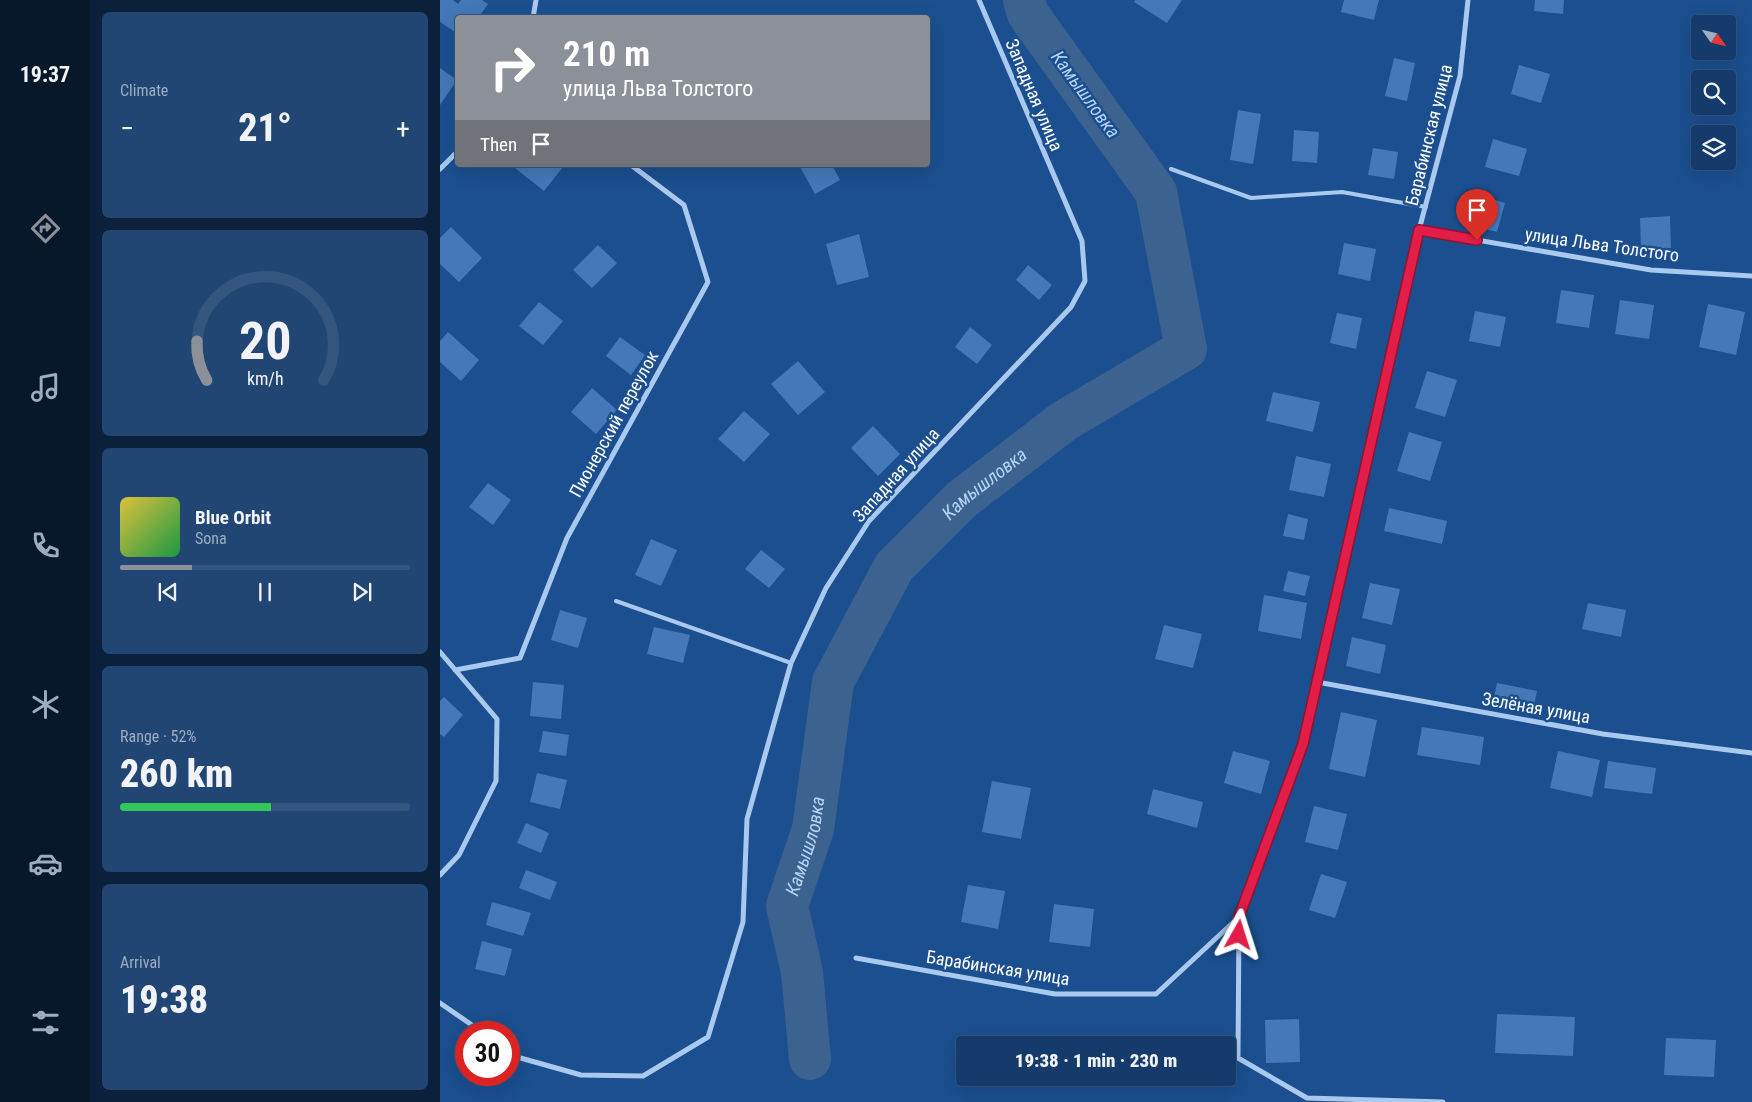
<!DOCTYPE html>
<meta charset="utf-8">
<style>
:root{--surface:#143b6b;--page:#214673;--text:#f1f3f6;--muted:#9dadc1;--line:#33557e;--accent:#8c9099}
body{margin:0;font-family:"Roboto Condensed",sans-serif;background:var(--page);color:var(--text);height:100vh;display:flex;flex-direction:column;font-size:19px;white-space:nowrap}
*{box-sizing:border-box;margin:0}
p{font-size:16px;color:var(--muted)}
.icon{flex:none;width:28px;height:28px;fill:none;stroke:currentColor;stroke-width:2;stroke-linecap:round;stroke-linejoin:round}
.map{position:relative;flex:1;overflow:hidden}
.panel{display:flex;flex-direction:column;gap:12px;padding:12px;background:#0b203b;width:350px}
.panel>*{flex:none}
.guide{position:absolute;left:15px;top:15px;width:475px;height:152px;border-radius:5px;box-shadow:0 5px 20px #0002,0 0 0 1px var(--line);background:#8c9099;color:#fff;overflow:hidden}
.needle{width:32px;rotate:124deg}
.fabs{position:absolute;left:1251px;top:15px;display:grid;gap:10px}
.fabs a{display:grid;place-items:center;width:45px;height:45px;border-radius:5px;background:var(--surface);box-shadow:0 5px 20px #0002,0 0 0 1px var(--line);font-size:25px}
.speed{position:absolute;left:15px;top:1021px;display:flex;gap:10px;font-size:25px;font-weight:700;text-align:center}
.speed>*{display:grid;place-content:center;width:65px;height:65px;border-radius:50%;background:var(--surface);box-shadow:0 5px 20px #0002,0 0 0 1px var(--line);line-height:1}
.speed .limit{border:8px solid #d22;background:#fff;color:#111}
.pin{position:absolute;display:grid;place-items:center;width:42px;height:42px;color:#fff;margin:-51px -21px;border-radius:50% 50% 50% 0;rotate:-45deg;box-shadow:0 0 5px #0007}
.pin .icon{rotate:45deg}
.me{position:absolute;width:55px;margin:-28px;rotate:6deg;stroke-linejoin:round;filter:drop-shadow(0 0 4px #0008)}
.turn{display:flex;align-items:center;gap:18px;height:105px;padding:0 25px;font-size:22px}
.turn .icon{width:65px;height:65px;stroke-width:2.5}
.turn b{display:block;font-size:35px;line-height:42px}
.then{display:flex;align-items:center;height:48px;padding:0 25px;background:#0003;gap:10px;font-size:19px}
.big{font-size:38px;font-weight:800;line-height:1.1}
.panel .widget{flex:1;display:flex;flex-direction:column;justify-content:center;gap:8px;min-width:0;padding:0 18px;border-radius:8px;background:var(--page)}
.panel .dial{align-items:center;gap:0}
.dial svg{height:130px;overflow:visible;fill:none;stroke:var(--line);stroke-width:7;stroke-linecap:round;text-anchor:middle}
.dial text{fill:var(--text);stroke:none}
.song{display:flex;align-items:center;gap:15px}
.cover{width:60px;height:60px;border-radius:8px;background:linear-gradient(135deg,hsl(50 70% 55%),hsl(140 70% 35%))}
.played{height:5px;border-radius:2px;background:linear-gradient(90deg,var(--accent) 25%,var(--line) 25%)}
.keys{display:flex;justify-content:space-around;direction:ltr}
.heat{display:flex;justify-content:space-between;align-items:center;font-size:28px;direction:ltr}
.charge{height:8px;border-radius:4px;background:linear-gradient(90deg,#34c759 52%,var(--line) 0)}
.trip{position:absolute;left:516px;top:1036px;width:280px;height:50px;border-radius:5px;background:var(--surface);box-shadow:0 5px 20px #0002,0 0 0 1px var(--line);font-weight:800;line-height:50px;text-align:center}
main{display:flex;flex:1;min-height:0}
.dock{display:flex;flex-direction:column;width:90px;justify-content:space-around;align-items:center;background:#08182b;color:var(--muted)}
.dock .icon{width:35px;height:35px}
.dock .on{color:var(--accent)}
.dock b{font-size:22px;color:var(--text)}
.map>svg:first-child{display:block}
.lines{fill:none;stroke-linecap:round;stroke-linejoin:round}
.river{stroke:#3c6290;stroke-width:42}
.building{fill:#4478b7}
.lane{stroke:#a9c9ee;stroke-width:4}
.street{stroke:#a9c9ee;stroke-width:5}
.route-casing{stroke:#92132f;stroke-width:12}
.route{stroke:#e11d48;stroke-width:9}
.labels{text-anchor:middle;stroke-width:5;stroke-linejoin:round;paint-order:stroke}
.street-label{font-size:18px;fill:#fff;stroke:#1b4f8f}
.water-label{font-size:19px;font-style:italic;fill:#b5d3f5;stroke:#1b4f8f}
</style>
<main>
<nav class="dock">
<b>19:37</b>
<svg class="icon on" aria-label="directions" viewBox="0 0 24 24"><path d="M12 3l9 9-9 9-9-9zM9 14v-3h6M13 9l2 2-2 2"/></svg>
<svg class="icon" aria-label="music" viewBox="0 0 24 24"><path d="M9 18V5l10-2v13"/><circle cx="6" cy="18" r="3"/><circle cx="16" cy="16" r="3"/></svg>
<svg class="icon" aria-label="phone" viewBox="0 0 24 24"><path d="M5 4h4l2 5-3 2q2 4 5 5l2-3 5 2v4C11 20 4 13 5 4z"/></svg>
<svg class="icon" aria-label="climate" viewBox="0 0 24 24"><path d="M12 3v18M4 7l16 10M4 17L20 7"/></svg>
<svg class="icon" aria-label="car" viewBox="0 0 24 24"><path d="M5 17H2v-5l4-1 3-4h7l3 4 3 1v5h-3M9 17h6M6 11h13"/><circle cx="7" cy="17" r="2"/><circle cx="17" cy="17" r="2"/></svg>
<svg class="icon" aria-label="filters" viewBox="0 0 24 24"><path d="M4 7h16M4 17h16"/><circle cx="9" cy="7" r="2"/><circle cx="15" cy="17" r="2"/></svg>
</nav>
<section class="panel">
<div class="widget"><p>Climate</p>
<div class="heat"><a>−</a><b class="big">21°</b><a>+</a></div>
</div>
<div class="widget dial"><svg viewBox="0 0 100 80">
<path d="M14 69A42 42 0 1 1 86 69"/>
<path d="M14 69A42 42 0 0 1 8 45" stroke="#8c9099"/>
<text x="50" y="56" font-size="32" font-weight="700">20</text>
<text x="50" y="72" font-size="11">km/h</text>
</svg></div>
<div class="widget">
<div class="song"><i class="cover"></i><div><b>Blue Orbit</b><p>Sona</p></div></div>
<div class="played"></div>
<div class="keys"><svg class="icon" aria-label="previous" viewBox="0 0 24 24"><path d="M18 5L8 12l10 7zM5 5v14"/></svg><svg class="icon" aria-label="pause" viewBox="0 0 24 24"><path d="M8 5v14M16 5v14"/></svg><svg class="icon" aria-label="next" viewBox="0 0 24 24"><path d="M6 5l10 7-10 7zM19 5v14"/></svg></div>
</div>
<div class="widget"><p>Range · 52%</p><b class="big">260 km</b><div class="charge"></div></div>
<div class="widget"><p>Arrival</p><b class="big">19:38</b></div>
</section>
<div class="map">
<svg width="1312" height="1102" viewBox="0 0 1312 1102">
<rect width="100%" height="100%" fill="#1b4f8f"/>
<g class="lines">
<path class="river" id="s1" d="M370,1059L362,972L347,906L373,829L393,682L454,567L521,500L624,421L746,349L716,192L588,14L584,0"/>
</g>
<path class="building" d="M0,0H13L18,4L21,0H42L48,4L38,18H18V34L0,22Z
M695,0H742L727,23L694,2Z
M904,0H939L934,20L901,12Z
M1095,0H1124L1123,14L1094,11Z
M954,58L975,63L967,101L945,96Z
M1079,65L1110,74L1101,103L1071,94Z
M0,68L17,80L0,105Z
M798,110L821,114L813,164L790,160Z
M854,130L879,132L877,163L852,161Z
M1053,139L1087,149L1079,176L1045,167Z
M933,148L958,152L954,179L928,175Z
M77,165H120L123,167L104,191L75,168Z
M363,165H392L400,180L375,194L360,167Z
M1034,194L1065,203L1057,232L1026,224Z
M1230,216L1231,248L1201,250L1200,218Z
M11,227L42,258L19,282L0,264V238Z
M419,234L429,277L397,285L386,244Z
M904,243L936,249L930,281L898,274Z
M158,245L177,263L152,288L133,270Z
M588,265L612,285L599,300L576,280Z
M1121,290L1154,295L1149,328L1116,323Z
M1180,300L1214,305L1209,339L1175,334Z
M99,302L123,321L103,345L79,326Z
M1268,304L1305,312L1296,355L1259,347Z
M1035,311L1066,317L1060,347L1029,341Z
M897,313L922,318L916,349L890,343Z
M530,327L552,345L537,364L515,347Z
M8,332L39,360L21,381L0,362V341Z
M180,337L205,355L191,375L166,356Z
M358,361L385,392L358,415L331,384Z
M987,371L1017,380L1005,417L975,408Z
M152,388L177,410L156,434L131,412Z
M833,392L880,402L873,432L826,421Z
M304,411L330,434L304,462L278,439Z
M433,426L460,454L438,476L411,448Z
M969,432L1002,442L990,481L957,471Z
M856,456L891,464L884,497L849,490Z
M48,483L71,500L53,525L29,507Z
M949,508L1007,521L1002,544L944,531Z
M848,514L868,519L864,540L843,536Z
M211,539L237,550L221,586L195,575Z
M321,550L345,569L329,588L305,569Z
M848,571L870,576L865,596L843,591Z
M930,583L960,589L952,625L922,618Z
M824,595L867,603L861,639L818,631Z
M1148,603L1186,610L1181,637L1142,629Z
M120,610L147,618L138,648L111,640Z
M724,625L762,634L753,668L715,659Z
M214,627L250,635L243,663L207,654Z
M912,637L946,645L940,674L906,666Z
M93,682L124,685L121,719L90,716Z
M1057,683L1097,691L1092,714L1052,706Z
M4,697L23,715L4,737L0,734V701Z
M901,712L937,720L925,777L889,769Z
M982,727L1044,737L1040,765L977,755Z
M103,731L129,735L126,756L99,752Z
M793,751L830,761L821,794L784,783Z
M1118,751L1160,760L1152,797L1110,788Z
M1168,761L1216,768L1212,794L1164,788Z
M97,773L127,780L120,809L90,802Z
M552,781L591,788L581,839L542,832Z
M713,789L763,802L757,828L707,814Z
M874,806L907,814L898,850L865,842Z
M86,823L109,833L101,853L77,843Z
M86,870L117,882L110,900L79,888Z
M881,874L907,882L895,918L869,910Z
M528,885L565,891L558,929L521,922Z
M52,902L91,913L83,936L46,925Z
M614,904L654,909L650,947L609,942Z
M42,941L72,949L65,976L35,969Z
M1057,1014L1135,1017L1133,1056L1055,1053Z
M859,1019L860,1062L826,1063L825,1020Z
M1226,1038L1276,1040L1274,1077L1224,1075Z"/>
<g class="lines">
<path class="lane" d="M731,169L811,198L902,192L986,207
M176,601L351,663"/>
<path class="street" d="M93,18L96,0
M0,169L18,151
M979,230L1211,270L1312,276
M0,652L57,719L56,781L19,855L0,875
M15,670L80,658L127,538L268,282L244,205L191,165
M877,682L1163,734L1312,753
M799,917L798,1058L867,1098L1003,1102
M416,958L615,994H716L799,917L863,745L979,230L1020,76L1028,0
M0,1003L42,1032
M69,1051L77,1057L141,1075L203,1076L268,1037L303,922L307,819L351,663L386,588L429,521L631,307L645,281L642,241L539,0"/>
</g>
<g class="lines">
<g class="route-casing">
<path id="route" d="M799,935V917L863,744L979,230L1037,240"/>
</g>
<use href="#route" class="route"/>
</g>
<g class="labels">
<g class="street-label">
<text transform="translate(594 95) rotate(67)" y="6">Западная улица</text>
<text transform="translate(989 135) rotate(-76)" y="6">Барабинская улица</text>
<text transform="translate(1162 245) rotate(8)" y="6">улица Льва Толстого</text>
<text transform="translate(174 424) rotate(-61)" y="6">Пионерский переулок</text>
<text transform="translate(456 475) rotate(-48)" y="6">Западная улица</text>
<text transform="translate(1096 708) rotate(10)" y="6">Зелёная улица</text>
<text transform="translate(558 968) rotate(9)" y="6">Барабинская улица</text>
</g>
<g class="water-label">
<text transform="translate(646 94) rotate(54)" y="7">Камышловка</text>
<text dy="7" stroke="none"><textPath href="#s1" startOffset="638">Камышловка</textPath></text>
<text dy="7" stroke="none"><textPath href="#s1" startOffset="218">Камышловка</textPath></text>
</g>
</g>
</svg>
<div class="fabs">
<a><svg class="needle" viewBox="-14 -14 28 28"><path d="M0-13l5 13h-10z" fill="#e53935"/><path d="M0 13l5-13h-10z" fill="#9dadc1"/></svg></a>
<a><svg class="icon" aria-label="search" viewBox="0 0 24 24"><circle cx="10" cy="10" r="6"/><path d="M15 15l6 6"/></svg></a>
<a><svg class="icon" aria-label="layers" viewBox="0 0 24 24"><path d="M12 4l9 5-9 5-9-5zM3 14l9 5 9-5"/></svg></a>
</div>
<div class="speed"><div class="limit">30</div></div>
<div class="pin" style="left:1037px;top:240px;background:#d93025"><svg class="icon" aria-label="arrive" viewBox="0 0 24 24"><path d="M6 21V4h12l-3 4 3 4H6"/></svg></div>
<svg class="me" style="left:799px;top:935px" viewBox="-20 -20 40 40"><path d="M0-17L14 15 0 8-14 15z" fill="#e11d48" stroke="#fff" stroke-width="4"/></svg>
<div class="trip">19:38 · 1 min · 230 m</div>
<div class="guide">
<div class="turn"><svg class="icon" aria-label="right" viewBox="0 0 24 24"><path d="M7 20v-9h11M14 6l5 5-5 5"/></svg><div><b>210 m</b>улица Льва Толстого</div></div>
<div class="then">Then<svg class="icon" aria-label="arrive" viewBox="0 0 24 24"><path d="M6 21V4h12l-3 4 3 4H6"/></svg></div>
</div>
</div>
</main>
